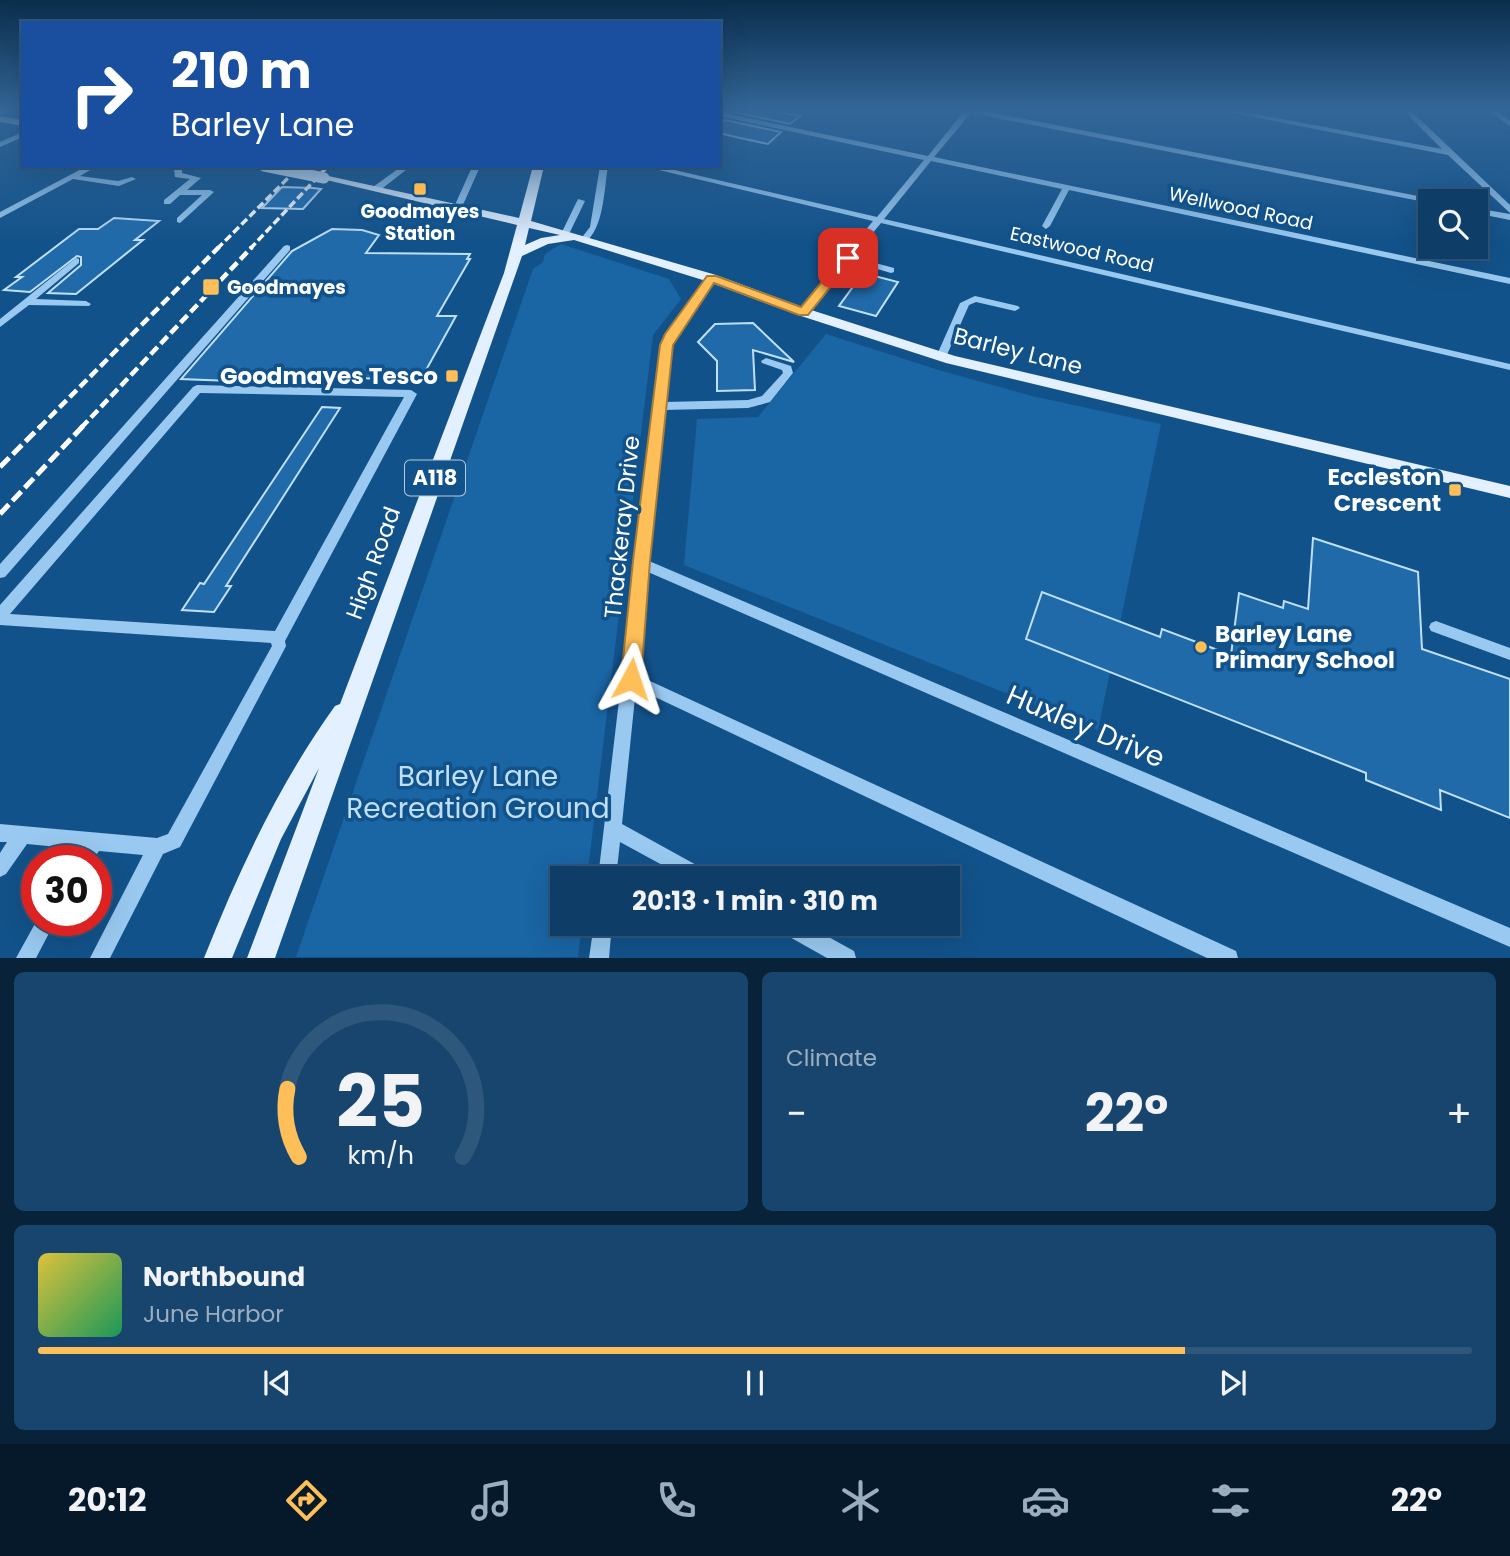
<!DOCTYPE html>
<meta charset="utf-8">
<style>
:root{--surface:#0e3e68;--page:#17456e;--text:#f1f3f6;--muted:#9baec0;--line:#2e577c;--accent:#ffbf58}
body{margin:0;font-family:Poppins,sans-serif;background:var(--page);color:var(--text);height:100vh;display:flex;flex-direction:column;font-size:26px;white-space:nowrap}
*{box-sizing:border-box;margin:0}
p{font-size:23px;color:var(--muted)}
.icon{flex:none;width:38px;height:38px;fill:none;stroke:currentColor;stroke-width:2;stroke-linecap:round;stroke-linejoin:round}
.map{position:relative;height:958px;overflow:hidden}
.sheet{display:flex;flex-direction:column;gap:14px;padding:14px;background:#082239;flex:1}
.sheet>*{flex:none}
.hud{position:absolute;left:21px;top:21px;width:700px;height:147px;border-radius:0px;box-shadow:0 7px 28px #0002,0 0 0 2px var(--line);background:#1a4fa0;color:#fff;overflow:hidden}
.buttons{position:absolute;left:1418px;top:189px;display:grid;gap:14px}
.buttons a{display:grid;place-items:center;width:70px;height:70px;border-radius:0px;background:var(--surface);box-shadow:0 7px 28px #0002,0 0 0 2px var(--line);font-size:35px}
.speed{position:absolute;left:21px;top:845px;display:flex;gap:14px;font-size:35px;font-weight:700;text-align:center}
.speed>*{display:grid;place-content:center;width:91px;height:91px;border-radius:50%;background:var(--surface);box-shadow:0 7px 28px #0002,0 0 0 2px var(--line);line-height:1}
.speed .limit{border:10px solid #d22;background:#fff;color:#111}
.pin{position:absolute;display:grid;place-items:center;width:60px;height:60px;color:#fff;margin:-30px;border-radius:14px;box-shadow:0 4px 10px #0006}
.me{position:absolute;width:77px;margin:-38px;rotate:5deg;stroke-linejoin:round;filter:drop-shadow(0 0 5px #0008)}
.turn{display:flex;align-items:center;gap:24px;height:147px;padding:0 35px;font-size:32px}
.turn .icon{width:91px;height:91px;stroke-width:2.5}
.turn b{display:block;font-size:49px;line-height:60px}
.big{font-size:52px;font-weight:700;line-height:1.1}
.sheet .widget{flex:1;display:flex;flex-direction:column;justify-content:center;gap:10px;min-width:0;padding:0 24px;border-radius:10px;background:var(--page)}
.sheet .dial{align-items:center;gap:0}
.dial svg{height:182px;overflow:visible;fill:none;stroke:var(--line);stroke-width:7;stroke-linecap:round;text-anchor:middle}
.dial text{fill:var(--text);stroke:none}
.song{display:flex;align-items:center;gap:21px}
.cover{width:84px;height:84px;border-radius:10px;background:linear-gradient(135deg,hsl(50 70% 55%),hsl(150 70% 35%))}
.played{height:7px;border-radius:4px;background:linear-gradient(90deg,var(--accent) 80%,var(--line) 80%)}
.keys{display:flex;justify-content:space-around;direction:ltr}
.heat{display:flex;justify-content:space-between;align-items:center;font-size:38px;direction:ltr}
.sheet .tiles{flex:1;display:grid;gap:14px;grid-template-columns:1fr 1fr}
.widget:last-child{grid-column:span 2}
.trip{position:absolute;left:550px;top:866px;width:410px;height:70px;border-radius:0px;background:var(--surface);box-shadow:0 7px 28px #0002,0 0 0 2px var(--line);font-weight:700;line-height:70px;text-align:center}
.tabs{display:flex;height:112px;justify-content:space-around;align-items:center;background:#06192a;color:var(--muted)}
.tabs .icon{width:49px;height:49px}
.tabs .current{color:var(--accent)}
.tabs b{font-size:32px;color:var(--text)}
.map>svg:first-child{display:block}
.green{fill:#1a65a4}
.building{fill:#206aa9;stroke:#bfe0fc;stroke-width:2}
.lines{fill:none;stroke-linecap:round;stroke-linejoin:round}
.minor{fill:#99c9f0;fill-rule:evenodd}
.major{fill:#e2f0ff;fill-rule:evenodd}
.rail-far2{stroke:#fff;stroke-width:3.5;stroke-dasharray:8 3.5;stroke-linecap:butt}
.rail-far1{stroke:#fff;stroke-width:4.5;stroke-dasharray:10 4.5;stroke-linecap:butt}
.rail{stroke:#fff;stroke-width:5;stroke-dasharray:13 5;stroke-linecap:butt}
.major-bridge{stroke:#e2f0ff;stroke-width:11}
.route{fill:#ffbf58;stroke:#a67c39;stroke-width:2}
.poi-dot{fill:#ffbf58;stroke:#12528a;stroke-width:2.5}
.labels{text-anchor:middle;stroke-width:7;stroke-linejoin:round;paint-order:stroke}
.far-street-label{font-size:19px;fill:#fff;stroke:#12528a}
.far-poi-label{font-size:19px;font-weight:bold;fill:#fff;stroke:#12528a}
.shield{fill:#12528a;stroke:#b8cbdc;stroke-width:2}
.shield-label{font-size:21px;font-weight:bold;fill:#fff}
.street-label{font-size:23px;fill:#fff;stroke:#12528a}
.poi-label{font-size:23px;font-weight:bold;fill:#fff;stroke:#12528a;text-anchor:end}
.near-street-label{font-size:28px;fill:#fff;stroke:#12528a}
.near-park-label{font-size:28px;fill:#bfe0fc;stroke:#12528a}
</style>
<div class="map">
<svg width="1510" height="958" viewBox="0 0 1510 958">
<rect width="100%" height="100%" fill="#12528a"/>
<path class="green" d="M561,244L669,279L681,299L653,335L587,878H562V924H582L578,957H296L533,269L543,262L545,254Z
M826,334L942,371L1032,396L1161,424L1098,730L684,565L697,419L758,417Z"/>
<path class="building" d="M738,109H767L800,116L790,124L734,112Z
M725,120L781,132L768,144L740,138L719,133V124Z
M282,187L313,188L321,189L303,209L262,208Z
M114,218L159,221L135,240H143L76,294L48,293L81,265V257L77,256L30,292L4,290L22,277H16L79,229H98Z
M332,229L362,230L379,235L366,253L470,254L467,259H470L437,316H456L420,381L238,372L231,381L181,379L292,251Z
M863,273L898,282L876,316L839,306Z
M753,323L794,362L753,350L755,390L717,391V361L698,342L715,324Z
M322,407L340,408L226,586H231L214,612L182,610L200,583L204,584Z
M1313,538L1418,572L1422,649L1510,679V818L1440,790L1441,810L1366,780V773L1026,639L1042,592L1160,637L1162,629L1231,655L1239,593L1283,608L1284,601L1308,609Z"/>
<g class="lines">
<path class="minor" d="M3,109H12L0,115V110Z
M960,109H974L1433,199L1434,201H1430V203L971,113L934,157L1510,278V284L1069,190L1050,226L1046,229L1042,226L1062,189L931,161L884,219L1510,364V370L881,223L853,257L894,268V272L891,273L850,261L806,314L803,315L798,312L800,310L873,221L642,166H657L877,217L924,160L719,116V112L928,156L964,111Z
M1213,109H1228L1442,149L1402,109H1409L1510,205V213L1448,155Z
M1485,109H1493L1510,121V126Z
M23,132V137L0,147V142Z
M87,166H97L80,176L118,181L132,177L136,179L119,186L73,179L0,218V212Z
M177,166H187L182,170V173L201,178L187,190H210L214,192L180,223L177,222V218L202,195H180L170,204H164V200L190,179L175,177L174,169Z
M402,166H411L379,191H373V187Z
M600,166H608C604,189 604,230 584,243L580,240L590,227Z
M472,167L479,169L462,207L455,209L454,207Z
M578,199L585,201L569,234L562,236L561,234Z
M1475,208L1510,214V220L1475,213Z
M287,245L290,246V250L5,577L0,578V564L284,246Z
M76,258L79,259V263L36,299L86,301L91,304L89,306L29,305L0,327V319Z
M711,275L716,278L671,345L665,402L748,400L762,396L783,373L782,370L762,363L761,361L766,358L791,366L793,373L770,402L748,408L664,410L649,561L1510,928V947L648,572L637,675L1236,951L1238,958H1207L636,688L622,824L709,872L712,878H686L620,842L616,878H598L661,345L708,276Z
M975,296L1018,306L1020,308L1015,311L976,302L969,305L946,357L941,360L937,359L936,357L960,303Z
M197,385L411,390L417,394L285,641L286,646L284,650L180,847L163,854L110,958H90L143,855L99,851L92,861H73L79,849L27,844L6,874L0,877V853L7,842H0V824L157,838L168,834L272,646L271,643L0,625V605L193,387ZM200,393L404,397L275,631L10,614Z
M1436,621L1510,648V660L1431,631L1429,627L1431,623Z
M37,920H56L36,958H16Z
M594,924H612L609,958H589Z
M777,924H805L854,951L856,958H827L779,931Z"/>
<path class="major" d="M0,116L23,120V126L0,122Z
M533,166H544L531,221L716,275L808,309L955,356L1510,486V498L946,363L798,315L706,281L574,240L548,244L522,256L275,958H247L319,768L281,839L232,958H204C240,868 279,784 335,706L340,704L504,273L517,225L318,178L324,175L519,218ZM529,228L560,235L541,238L525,245Z"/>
<path class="rail-far2" d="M217,249L300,166
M250,249L328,166"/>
<path class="rail-far1" d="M39,428L219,247
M81,428L252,247"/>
<path class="rail" d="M0,467L41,426
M0,514L83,426"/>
<path class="major-bridge" d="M264,166L324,178"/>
</g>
<linearGradient id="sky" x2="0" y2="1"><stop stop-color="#0a2d4c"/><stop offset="0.45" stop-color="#336698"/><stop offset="1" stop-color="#336698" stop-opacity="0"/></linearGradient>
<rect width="1510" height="243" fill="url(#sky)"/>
<path class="route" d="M844,255L854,258L808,315H799L714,283L673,345L650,561L641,679L638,685L631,688L624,685L621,679L633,561L660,345L665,334L707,276H716L801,307Z"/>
<g class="poi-dot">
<rect x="413" y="182" width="14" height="14" rx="3.5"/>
<rect x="202" y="278" width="18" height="18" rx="3.5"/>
<rect x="445" y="369" width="14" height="14" rx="3.5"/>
<rect x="1448" y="483" width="14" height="14" rx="3.5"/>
<circle cx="1201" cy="647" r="7"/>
</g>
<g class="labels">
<g class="far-street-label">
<text transform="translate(1241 208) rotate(12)" y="7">Wellwood Road</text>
<text transform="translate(1082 249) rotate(13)" y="7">Eastwood Road</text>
</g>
<g class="far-poi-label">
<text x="420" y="218">Goodmayes<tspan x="420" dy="22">Station</tspan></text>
<text x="227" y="294" text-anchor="start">Goodmayes</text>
</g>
<rect class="shield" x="405" y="460.5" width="60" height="35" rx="5"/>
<g class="shield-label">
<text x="435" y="485">A118</text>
</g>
<g class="street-label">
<text transform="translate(1018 351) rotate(14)" y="8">Barley Lane</text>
<text transform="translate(622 527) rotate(-84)" y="8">Thackeray Drive</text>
<text transform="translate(373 563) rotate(-70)" y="8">High Road</text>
</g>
<g class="poi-label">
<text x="438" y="384">Goodmayes Tesco</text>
<text x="1441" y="485">Eccleston<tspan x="1441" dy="26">Crescent</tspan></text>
<text x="1215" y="642" text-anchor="start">Barley Lane<tspan x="1215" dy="26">Primary School</tspan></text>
</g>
<g class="near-street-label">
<text transform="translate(1086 726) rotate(23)" y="10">Huxley Drive</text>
</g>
<g class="near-park-label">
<text x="478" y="786">Barley Lane<tspan x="478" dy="32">Recreation Ground</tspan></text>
</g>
</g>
</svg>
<div class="buttons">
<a><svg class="icon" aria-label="search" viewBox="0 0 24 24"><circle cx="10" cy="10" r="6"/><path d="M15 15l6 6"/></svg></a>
</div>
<div class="speed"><div class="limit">30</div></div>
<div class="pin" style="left:848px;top:258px;background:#d93025"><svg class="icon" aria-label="arrive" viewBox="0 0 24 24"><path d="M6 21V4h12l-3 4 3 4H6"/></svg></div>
<svg class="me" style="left:631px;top:679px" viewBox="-20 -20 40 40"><path d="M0-17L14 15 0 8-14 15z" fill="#ffbf58" stroke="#fff" stroke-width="4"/></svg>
<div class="trip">20:13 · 1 min · 310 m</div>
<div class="hud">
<div class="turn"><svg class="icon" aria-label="right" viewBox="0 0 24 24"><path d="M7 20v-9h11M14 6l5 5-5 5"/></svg><div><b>210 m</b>Barley Lane</div></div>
</div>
</div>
<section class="sheet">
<div class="tiles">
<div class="widget dial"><svg viewBox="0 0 100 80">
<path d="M14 69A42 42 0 1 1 86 69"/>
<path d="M14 69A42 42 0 0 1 9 39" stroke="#ffbf58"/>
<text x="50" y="56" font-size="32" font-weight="700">25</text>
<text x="50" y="72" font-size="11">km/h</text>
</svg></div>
<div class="widget"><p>Climate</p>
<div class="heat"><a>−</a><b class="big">22°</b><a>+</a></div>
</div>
<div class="widget">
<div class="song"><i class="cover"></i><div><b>Northbound</b><p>June Harbor</p></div></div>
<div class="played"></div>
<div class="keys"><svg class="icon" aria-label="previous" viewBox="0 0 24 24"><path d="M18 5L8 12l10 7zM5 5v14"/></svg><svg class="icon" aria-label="pause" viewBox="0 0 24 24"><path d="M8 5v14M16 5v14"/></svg><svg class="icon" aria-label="next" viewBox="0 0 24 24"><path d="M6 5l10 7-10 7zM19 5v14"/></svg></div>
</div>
</div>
</section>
<nav class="tabs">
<b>20:12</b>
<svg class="icon current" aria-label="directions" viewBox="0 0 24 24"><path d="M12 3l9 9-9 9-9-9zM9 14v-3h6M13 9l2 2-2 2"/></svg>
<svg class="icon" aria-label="music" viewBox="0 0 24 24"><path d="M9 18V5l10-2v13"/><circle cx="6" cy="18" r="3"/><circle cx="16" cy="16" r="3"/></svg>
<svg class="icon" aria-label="phone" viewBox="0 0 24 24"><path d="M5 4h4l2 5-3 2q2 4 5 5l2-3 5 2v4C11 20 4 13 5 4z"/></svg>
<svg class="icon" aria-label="climate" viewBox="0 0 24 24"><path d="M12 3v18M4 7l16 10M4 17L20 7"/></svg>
<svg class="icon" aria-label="car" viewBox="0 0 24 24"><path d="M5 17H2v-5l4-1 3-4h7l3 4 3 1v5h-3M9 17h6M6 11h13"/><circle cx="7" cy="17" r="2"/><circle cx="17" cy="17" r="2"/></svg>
<svg class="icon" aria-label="filters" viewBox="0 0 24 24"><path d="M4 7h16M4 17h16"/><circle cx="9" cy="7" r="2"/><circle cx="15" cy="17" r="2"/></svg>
<b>22°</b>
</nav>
